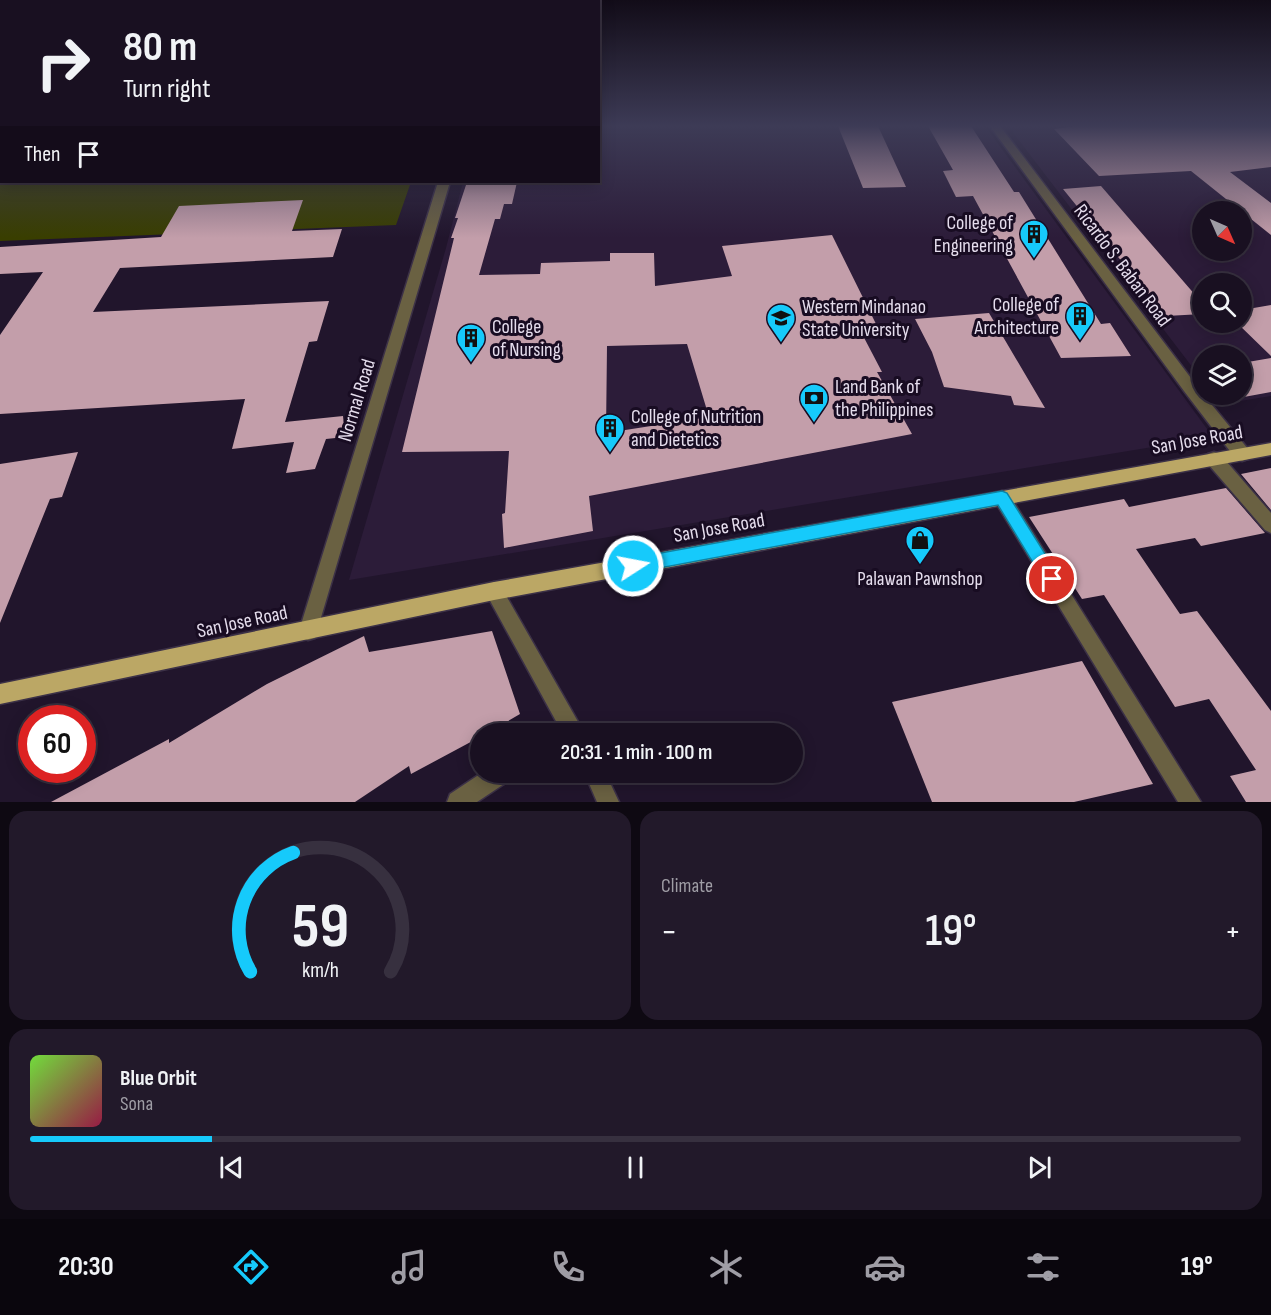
<!DOCTYPE html>
<meta charset="utf-8">
<style>
:root{--surface:#191021;--page:#22192a;--text:#f1f3f6;--muted:#9f9da5;--line:#37303f;--accent:#16cafb}
body{margin:0;font-family:"Sofia Sans Condensed",sans-serif;background:var(--page);color:var(--text);height:100vh;display:flex;flex-direction:column;font-size:22px;white-space:nowrap}
*{box-sizing:border-box;margin:0}
p{font-size:20px;color:var(--muted)}
.icon{flex:none;width:33px;height:33px;fill:none;stroke:currentColor;stroke-width:2;stroke-linecap:round;stroke-linejoin:round}
.map{position:relative;height:802px;overflow:hidden}
.panel{display:flex;flex-direction:column;gap:9px;padding:9px;background:#0e0912;flex:1}
.panel>*{flex:none}
.banner{position:absolute;left:0px;top:0px;width:600px;height:183px;box-shadow:0 3px 15px #0003,0 0 0 2px var(--line);background:#191021;color:var(--text);overflow:hidden}
.needle{width:39px;rotate:135deg}
.controls{position:absolute;left:1192px;top:201px;display:grid;gap:12px}
.controls a{display:grid;place-items:center;width:60px;height:60px;border-radius:50%;background:var(--surface);box-shadow:0 3px 15px #0003,0 0 0 2px var(--line);font-size:30px}
.speed{position:absolute;left:18px;top:705px;display:flex;gap:12px;font-size:30px;font-weight:700;text-align:center}
.speed>*{display:grid;place-content:center;width:78px;height:78px;border-radius:50%;background:var(--surface);box-shadow:0 3px 15px #0003,0 0 0 2px var(--line);line-height:1}
.speed .limit{border:9px solid #d22;background:#fff;color:#111}
.pin{position:absolute;display:grid;place-items:center;width:51px;height:51px;color:#fff;margin:-26px;border:3px solid #fff;border-radius:50%;box-shadow:0 2px 6px #0007}
.me{position:absolute;width:66px;margin:-33px;rotate:79deg;stroke-linejoin:round;filter:drop-shadow(0 0 4px #0008)}
.turn{display:flex;align-items:center;gap:21px;height:126px;padding:0 24px;font-size:27px}
.turn .icon{width:78px;height:78px;stroke-width:2.5}
.turn b{display:block;font-size:42px;line-height:51px}
.then{display:flex;align-items:center;height:57px;padding:0 24px;background:#0003;gap:12px;font-size:22px}
.big{font-size:45px;font-weight:600;line-height:1.1}
.panel .widget{flex:1;display:flex;flex-direction:column;justify-content:center;gap:9px;min-width:0;padding:0 21px;border-radius:18px;background:var(--page)}
.panel .dial{align-items:center;gap:0}
.dial svg{height:156px;overflow:visible;fill:none;stroke:var(--line);stroke-width:7;stroke-linecap:round;text-anchor:middle}
.dial text{fill:var(--text);stroke:none}
.song{display:flex;align-items:center;gap:18px}
.cover{width:72px;height:72px;border-radius:9px;background:linear-gradient(135deg,hsl(100 70% 55%),hsl(340 70% 35%))}
.played{height:6px;border-radius:3px;background:linear-gradient(90deg,var(--accent) 15%,var(--line) 15%)}
.keys{display:flex;justify-content:space-around;direction:ltr}
.heat{display:flex;justify-content:space-between;align-items:center;font-size:33px;direction:ltr}
.panel .tiles{flex:1;display:grid;gap:9px;grid-template-columns:1fr 1fr}
.widget:last-child{grid-column:span 2}
.trip{position:absolute;left:470px;top:723px;width:333px;height:60px;border-radius:30px;background:var(--surface);box-shadow:0 3px 15px #0003,0 0 0 2px var(--line);font-weight:600;line-height:60px;text-align:center}
.tab-bar{display:flex;height:96px;justify-content:space-around;align-items:center;background:#0a060d;color:var(--muted)}
.tab-bar .icon{width:42px;height:42px}
.tab-bar .current{color:var(--accent)}
.tab-bar b{font-size:27px;color:var(--text)}
.map>svg:first-child{display:block}
.built{fill:#2c1c39;fill-rule:evenodd}
.green{fill:#393e00}
.building{fill:#c39eaa;fill-rule:evenodd}
.lines{fill:none;stroke-linecap:round;stroke-linejoin:round}
.minor-casing{stroke:#3c3147;stroke-width:3}
.tertiary-casing{stroke:#3c3147;stroke-width:3}
.primary-casing{stroke:#3c3147;stroke-width:3}
.minor{fill:#6a6142;fill-rule:evenodd}
.tertiary{fill:#6a6142;fill-rule:evenodd}
.primary{fill:#bba765;fill-rule:evenodd}
.route{fill:#16cafb;stroke:#0e83a3;stroke-width:1.5}
.labels{text-anchor:middle;stroke-width:6;stroke-linejoin:round;paint-order:stroke}
.poi-label{font-size:20px;fill:#e5dded;stroke:#180c22;text-anchor:start}
.street-label{font-size:20px;fill:#e5dded;stroke:#180c22}
</style>
<div class="map">
<svg width="1271" height="802" viewBox="0 0 1271 802">
<rect width="100%" height="100%" fill="#21152c"/>
<path class="built" d="M599,126H985L1213,437L349,580L446,248L463,182H598Z
M1008,126H1271V396L1234,402H1227L1216,395L1242,394V356H1203V381ZM1203,212H1242V250H1203ZM1203,284H1242V322H1203Z"/>
<path class="green" d="M0,126L2,182H411L396,225L0,241Z"/>
<path class="building" d="M838,126H878L906,187L863,188Z
M928,126H971L1014,192H1019L1101,324L1110,323L1131,356L1061,358L973,196L956,197L943,171L953,170Z
M1077,126H1271V167L1230,172L1271,203V235L1191,171L1099,176L1054,129Z
M467,182H517L512,204H504L500,219H495L479,275L540,274L541,263L610,261V253H654L655,286L732,276L722,246L832,235L878,328L860,330L882,372H877L912,434L589,496L593,531L504,548L502,514L505,513L509,451L402,452L454,238H451L458,218H455ZM687,344L709,417L606,433L607,346Z
M1101,186L1203,304V314L1166,316L1063,189Z
M303,200L292,231L342,229L333,257L120,268L93,312L329,301L317,341L309,342L285,422L343,416L345,437L326,439L315,469L286,473L294,442L232,449L245,399L0,414V335L43,272L0,274V247L161,237L179,206Z
M1271,305V356L1236,322H1242V310Z
M989,313L1045,408L1014,405L1011,396L944,387L932,352L915,319Z
M1271,358V392L1233,399L1229,394H1242V363Z
M78,452L62,497L50,499L0,623V464Z
M1271,468V510L1241,474Z
M1226,488L1265,533L1201,546L1195,538L1136,549L1180,614L1197,611L1271,711V802H1246L1230,776L1256,770L1209,699L1175,707L1104,595L1082,599L1029,517L1124,499L1129,507Z
M492,631L520,714L486,734H480V737L411,774L409,766L355,802H51L169,739V743L267,684L364,636L369,652Z
M1082,661L1153,784L1074,802H932L892,702Z"/>
<g class="lines">
<g class="minor-casing">
<path id="minor" d="M990,126H1000L1203,394L1248,449L1250,454L1248,459L1242,461L1236,459L1184,391Z
M1214,452L1220,454L1271,513V533L1265,530L1208,464L1206,459L1208,454Z
M1002,491L1008,493L1201,802H1178L996,503L994,498L996,493Z
M494,582L500,585L585,734H563L488,597L485,591L488,585Z
M483,772H512L510,780L477,802H447L450,794Z
M584,772H605L619,802H597Z"/>
</g>
<g class="tertiary-casing">
<path id="tertiary" d="M438,182H450L317,631L315,638L308,640L301,638L299,631Z"/>
</g>
<g class="primary-casing">
<path id="primary" d="M1271,443V455L494,600L0,704V684L494,582Z"/>
</g>
<use href="#minor" class="minor"/>
<use href="#tertiary" class="tertiary"/>
<use href="#primary" class="primary"/>
</g>
<linearGradient id="sky" x2="0" y2="1"><stop stop-color="#120c18"/><stop offset="0.53" stop-color="#3d3b56"/><stop offset="1" stop-color="#3d3b56" stop-opacity="0"/></linearGradient>
<rect width="1271" height="238" fill="url(#sky)"/>
<path class="route" d="M1002,491L1007,493L1057,573L1060,579L1057,584L1052,587L1046,584L998,505L633,573L627,571L625,566L627,561L633,558Z"/>
<defs>
<g id="building-pin" transform="scale(1.5)"><path d="M0 17L-7.5 6A9.5 9.5 0 1 1 7.5 6Z" fill="#16cafb" stroke="#180c22"/><path d="M-4-6H4V6H1V3H-1V6H-4ZM-2.5-4.3h1.7v1.8h-1.7ZM.8-4.3h1.7v1.8H.8ZM-2.5-1h1.7V.8h-1.7ZM.8-1h1.7V.8H.8Z" fill="#111"/></g>
<g id="university-pin" transform="scale(1.5)"><path d="M0 17L-7.5 6A9.5 9.5 0 1 1 7.5 6Z" fill="#16cafb" stroke="#180c22"/><path d="M0-5L7-2L0 1L-7-2ZM-4 1L0 2.5L4 1V4Q0 6-4 4Z" fill="#111"/></g>
<g id="bank-pin" transform="scale(1.5)"><path d="M0 17L-7.5 6A9.5 9.5 0 1 1 7.5 6Z" fill="#16cafb" stroke="#180c22"/><path d="M-6-4H6V4H-6ZM0-2.3a2.3 2.3 0 1 0 0 4.6a2.3 2.3 0 1 0 0-4.6Z" fill="#111"/></g>
<g id="shop-pin" transform="scale(1.5)"><path d="M0 17L-7.5 6A9.5 9.5 0 1 1 7.5 6Z" fill="#16cafb" stroke="#180c22"/><path d="M-5-2.5h2.3a2.7 3.5 0 0 1 5.4 0H5L5.5 6h-11ZM-1.5-2.5h3a1.5 2.3 0 0 0-3 0Z" fill="#111"/></g>
</defs>
<g fill-rule="evenodd">
<use href="#building-pin" x="1034" y="234"/>
<use href="#building-pin" x="1080" y="316"/>
<use href="#university-pin" x="781" y="318"/>
<use href="#building-pin" x="471" y="338"/>
<use href="#bank-pin" x="814" y="398"/>
<use href="#building-pin" x="610" y="428"/>
<use href="#shop-pin" x="920" y="540"/>
</g>
<g class="labels">
<g class="poi-label">
<text x="1013" y="229" text-anchor="end">College of<tspan x="1013" dy="23">Engineering</tspan></text>
<text x="1059" y="311" text-anchor="end">College of<tspan x="1059" dy="23">Architecture</tspan></text>
<text x="802" y="313">Western Mindanao<tspan x="802" dy="23">State University</tspan></text>
<text x="492" y="333">College<tspan x="492" dy="23">of Nursing</tspan></text>
<text x="835" y="393">Land Bank of<tspan x="835" dy="23">the Philippines</tspan></text>
<text x="631" y="423">College of Nutrition<tspan x="631" dy="23">and Dietetics</tspan></text>
<text x="920" y="585" text-anchor="middle">Palawan Pawnshop</text>
</g>
<g class="street-label">
<text transform="translate(1123 265) rotate(53)" y="7">Ricardo S. Baban Road</text>
<text transform="translate(356 400) rotate(-73)" y="7">Normal Road</text>
<text transform="translate(1197 439) rotate(-10)" y="7">San Jose Road</text>
<text transform="translate(719 527) rotate(-10)" y="7">San Jose Road</text>
<text transform="translate(242 621) rotate(-12)" y="7">San Jose Road</text>
</g>
</g>
</svg>
<div class="controls">
<a><svg class="needle" viewBox="-14 -14 28 28"><path d="M0-13l5 13h-10z" fill="#e53935"/><path d="M0 13l5-13h-10z" fill="#9f9da5"/></svg></a>
<a><svg class="icon" aria-label="search" viewBox="0 0 24 24"><circle cx="10" cy="10" r="6"/><path d="M15 15l6 6"/></svg></a>
<a><svg class="icon" aria-label="layers" viewBox="0 0 24 24"><path d="M12 4l9 5-9 5-9-5zM3 14l9 5 9-5"/></svg></a>
</div>
<div class="speed"><div class="limit">60</div></div>
<div class="pin" style="left:1052px;top:579px;background:#d93025"><svg class="icon" aria-label="arrive" viewBox="0 0 24 24"><path d="M6 21V4h12l-3 4 3 4H6"/></svg></div>
<svg class="me" style="left:633px;top:566px" viewBox="-20 -20 40 40"><circle r="17" fill="#16cafb" stroke="#fff" stroke-width="3"/><path d="M0-11L8 9 0 5-8 9z" fill="#fff"/></svg>
<div class="trip">20:31 · 1 min · 100 m</div>
<div class="banner">
<div class="turn"><svg class="icon" aria-label="right" viewBox="0 0 24 24"><path d="M7 20v-9h11M14 6l5 5-5 5"/></svg><div><b>80 m</b>Turn right</div></div>
<div class="then">Then<svg class="icon" aria-label="arrive" viewBox="0 0 24 24"><path d="M6 21V4h12l-3 4 3 4H6"/></svg></div>
</div>
</div>
<section class="panel">
<div class="tiles">
<div class="widget dial"><svg viewBox="0 0 100 80">
<path d="M14 69A42 42 0 1 1 86 69"/>
<path d="M14 69A42 42 0 0 1 36 8" stroke="#16cafb"/>
<text x="50" y="56" font-size="32" font-weight="700">59</text>
<text x="50" y="72" font-size="11">km/h</text>
</svg></div>
<div class="widget"><p>Climate</p>
<div class="heat"><a>−</a><b class="big">19°</b><a>+</a></div>
</div>
<div class="widget">
<div class="song"><i class="cover"></i><div><b>Blue Orbit</b><p>Sona</p></div></div>
<div class="played"></div>
<div class="keys"><svg class="icon" aria-label="previous" viewBox="0 0 24 24"><path d="M18 5L8 12l10 7zM5 5v14"/></svg><svg class="icon" aria-label="pause" viewBox="0 0 24 24"><path d="M8 5v14M16 5v14"/></svg><svg class="icon" aria-label="next" viewBox="0 0 24 24"><path d="M6 5l10 7-10 7zM19 5v14"/></svg></div>
</div>
</div>
</section>
<nav class="tab-bar">
<b>20:30</b>
<svg class="icon current" aria-label="directions" viewBox="0 0 24 24"><path d="M12 3l9 9-9 9-9-9zM9 14v-3h6M13 9l2 2-2 2"/></svg>
<svg class="icon" aria-label="music" viewBox="0 0 24 24"><path d="M9 18V5l10-2v13"/><circle cx="6" cy="18" r="3"/><circle cx="16" cy="16" r="3"/></svg>
<svg class="icon" aria-label="phone" viewBox="0 0 24 24"><path d="M5 4h4l2 5-3 2q2 4 5 5l2-3 5 2v4C11 20 4 13 5 4z"/></svg>
<svg class="icon" aria-label="climate" viewBox="0 0 24 24"><path d="M12 3v18M4 7l16 10M4 17L20 7"/></svg>
<svg class="icon" aria-label="car" viewBox="0 0 24 24"><path d="M5 17H2v-5l4-1 3-4h7l3 4 3 1v5h-3M9 17h6M6 11h13"/><circle cx="7" cy="17" r="2"/><circle cx="17" cy="17" r="2"/></svg>
<svg class="icon" aria-label="filters" viewBox="0 0 24 24"><path d="M4 7h16M4 17h16"/><circle cx="9" cy="7" r="2"/><circle cx="15" cy="17" r="2"/></svg>
<b>19°</b>
</nav>
